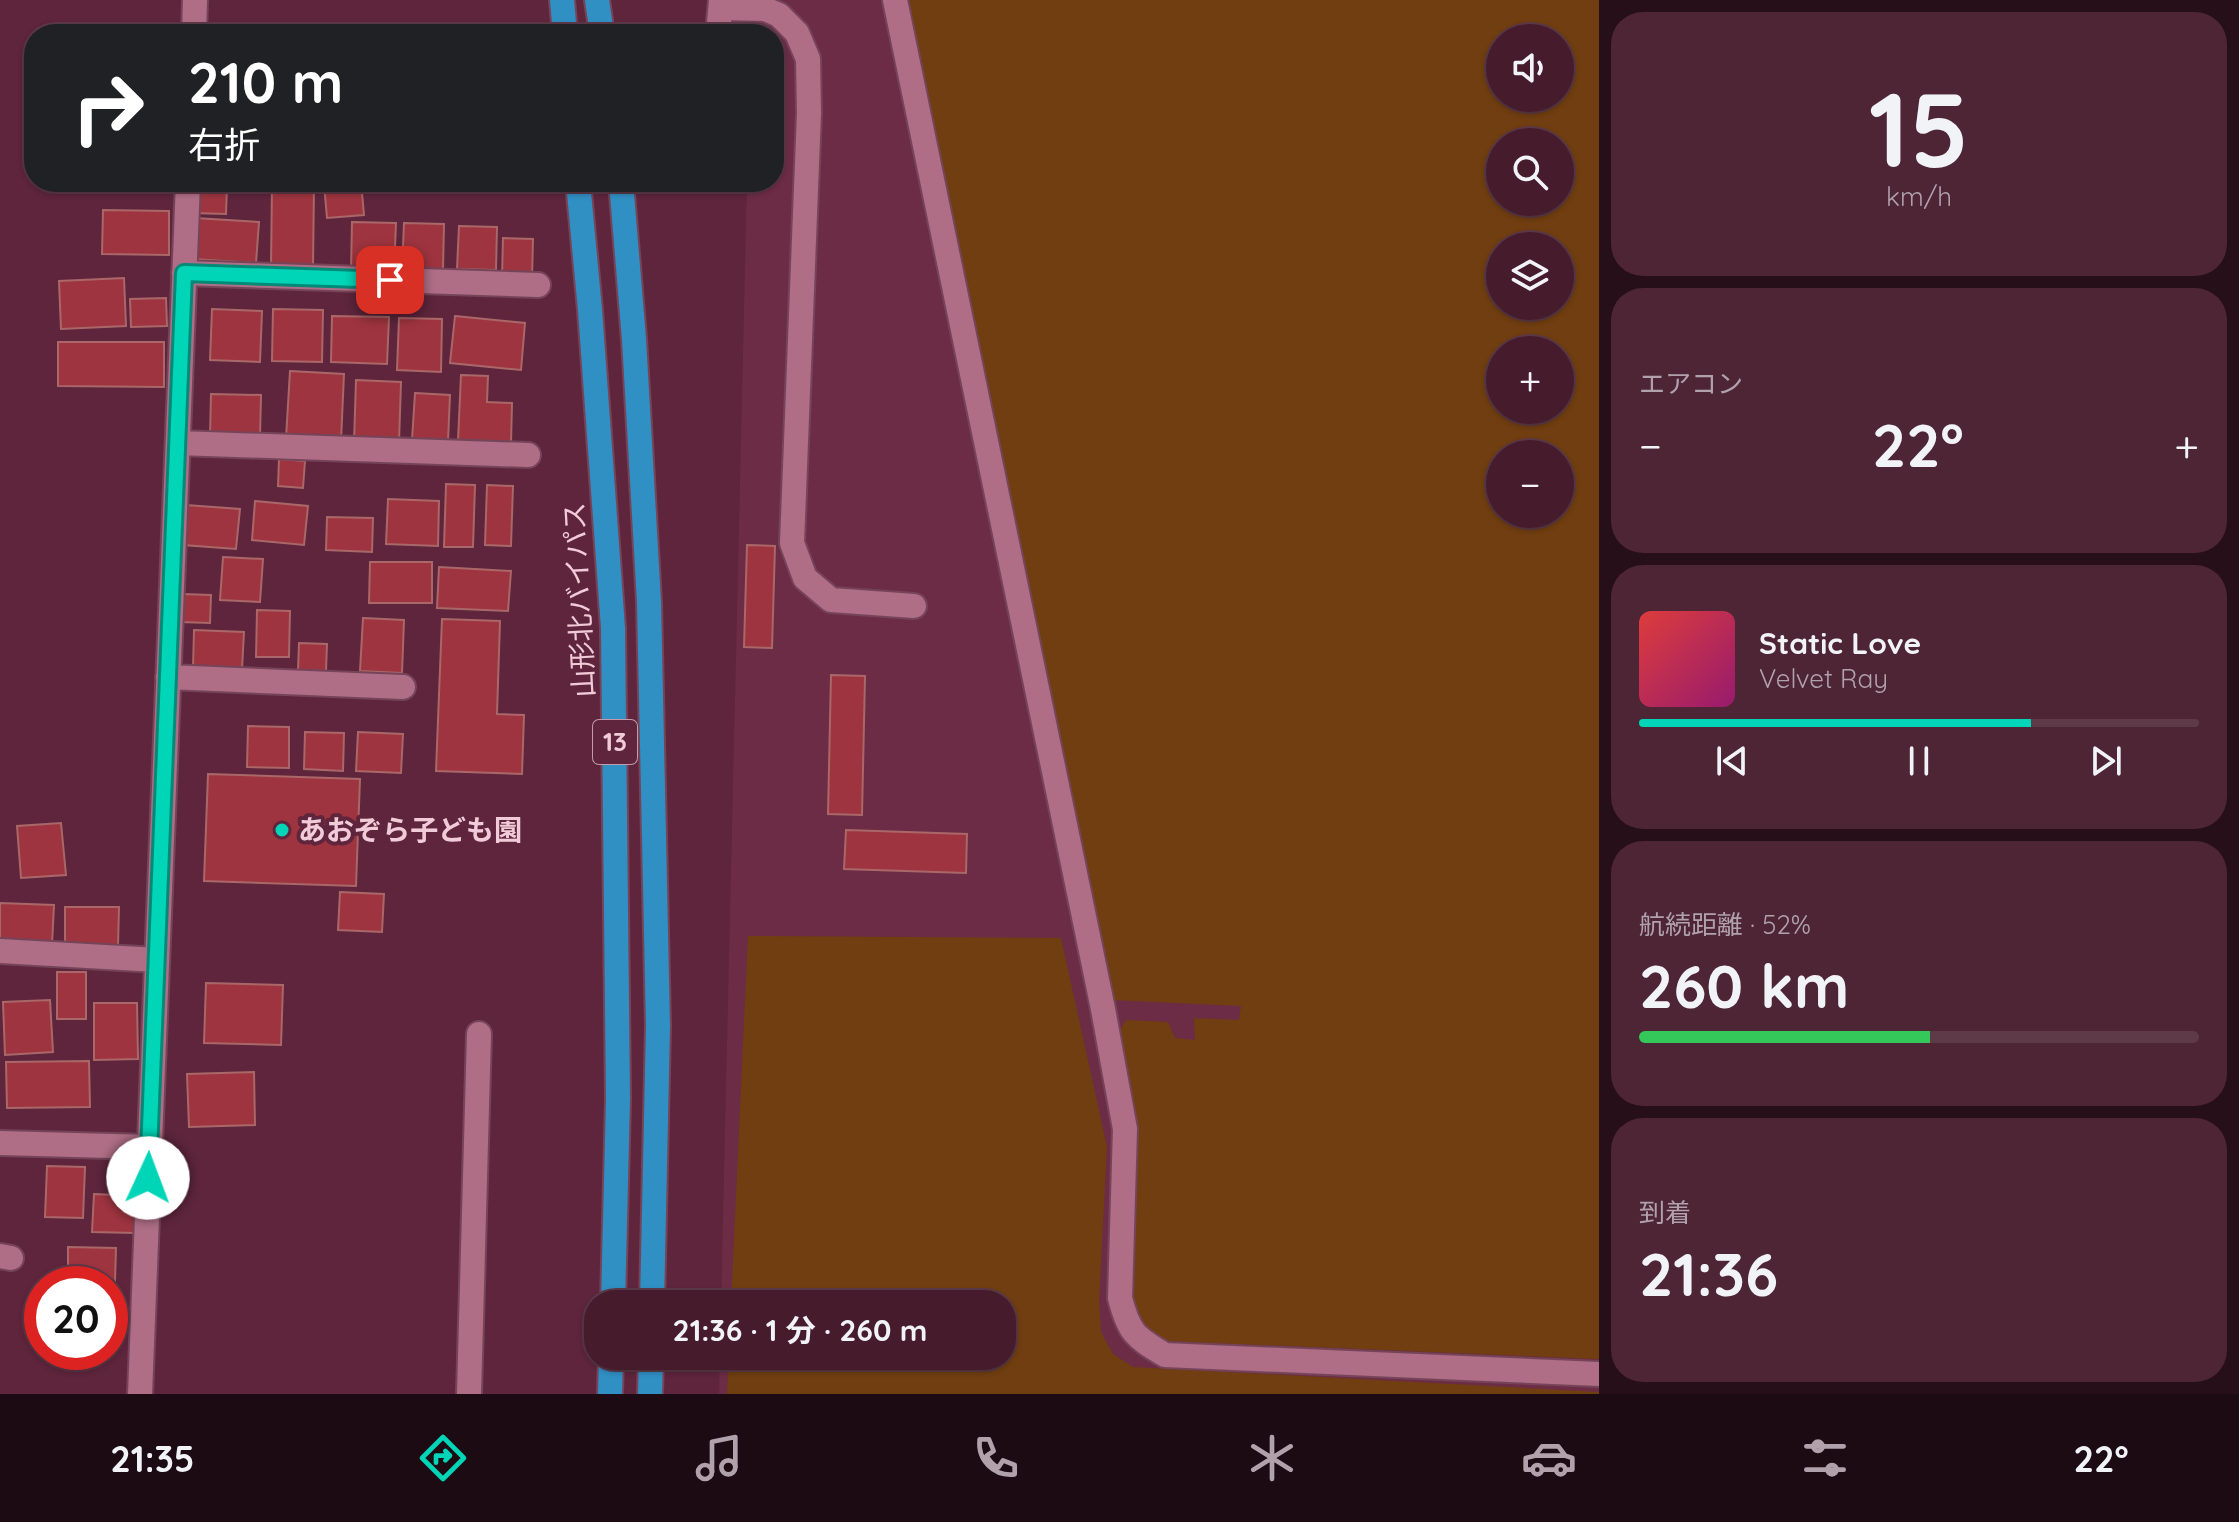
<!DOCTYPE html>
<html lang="ja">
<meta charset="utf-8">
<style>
:root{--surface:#461c2d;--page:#4d2535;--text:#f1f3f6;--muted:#b0a1aa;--line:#5e3a49;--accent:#00d5b7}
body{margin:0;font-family:Quicksand,"Noto Sans JP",sans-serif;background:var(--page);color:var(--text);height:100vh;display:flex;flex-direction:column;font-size:30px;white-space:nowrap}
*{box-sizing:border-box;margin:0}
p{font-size:26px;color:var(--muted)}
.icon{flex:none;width:44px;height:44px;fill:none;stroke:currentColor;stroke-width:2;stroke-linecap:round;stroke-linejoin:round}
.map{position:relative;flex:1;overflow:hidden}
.panel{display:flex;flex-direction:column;gap:12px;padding:12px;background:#260f19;width:640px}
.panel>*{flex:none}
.hud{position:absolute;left:24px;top:24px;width:760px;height:168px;border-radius:32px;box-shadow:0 2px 6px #0004,0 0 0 2px var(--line);background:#202124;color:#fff;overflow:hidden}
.controls{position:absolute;left:1486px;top:24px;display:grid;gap:16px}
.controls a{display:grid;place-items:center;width:88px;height:88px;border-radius:50%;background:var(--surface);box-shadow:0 2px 6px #0004,0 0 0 2px var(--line);font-size:40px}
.speed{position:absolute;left:24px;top:1266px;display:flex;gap:16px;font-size:40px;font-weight:700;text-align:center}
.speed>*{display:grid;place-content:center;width:104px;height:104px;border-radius:50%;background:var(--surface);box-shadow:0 2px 6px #0004,0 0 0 2px var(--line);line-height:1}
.speed .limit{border:12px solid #d22;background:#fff;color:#111}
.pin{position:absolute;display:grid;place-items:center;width:68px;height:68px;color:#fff;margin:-34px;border-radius:16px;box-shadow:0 4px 12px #0006}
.me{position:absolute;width:88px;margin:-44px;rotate:2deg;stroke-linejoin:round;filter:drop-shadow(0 0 6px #0008)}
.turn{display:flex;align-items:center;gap:28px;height:168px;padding:0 32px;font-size:36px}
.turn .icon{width:104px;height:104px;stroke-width:2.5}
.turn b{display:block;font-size:56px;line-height:68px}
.big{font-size:60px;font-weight:700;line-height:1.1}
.panel .tile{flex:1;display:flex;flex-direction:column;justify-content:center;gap:12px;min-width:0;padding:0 28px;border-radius:32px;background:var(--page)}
.panel .dial{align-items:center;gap:0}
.dial b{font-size:104px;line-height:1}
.song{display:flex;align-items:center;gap:24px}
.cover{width:96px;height:96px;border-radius:12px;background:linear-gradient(135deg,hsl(0 70% 55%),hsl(320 70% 35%))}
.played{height:8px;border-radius:4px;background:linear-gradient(90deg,var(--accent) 70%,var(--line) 70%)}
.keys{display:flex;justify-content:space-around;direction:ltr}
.heat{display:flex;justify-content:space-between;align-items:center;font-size:44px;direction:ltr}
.charge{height:12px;border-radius:6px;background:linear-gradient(90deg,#34c759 52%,var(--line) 0)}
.trip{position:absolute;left:584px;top:1290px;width:432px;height:80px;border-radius:32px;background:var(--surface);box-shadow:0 2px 6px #0004,0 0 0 2px var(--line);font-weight:700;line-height:80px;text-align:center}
.tab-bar{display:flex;height:128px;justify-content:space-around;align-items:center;background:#1c0b12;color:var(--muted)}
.tab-bar .icon{width:56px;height:56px}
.tab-bar .on{color:var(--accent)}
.tab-bar b{font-size:36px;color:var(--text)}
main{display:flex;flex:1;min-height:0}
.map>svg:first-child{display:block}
.built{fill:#6d2c45;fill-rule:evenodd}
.green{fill:#703e10;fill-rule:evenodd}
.building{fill:#9e343f;stroke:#aa6769;stroke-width:2}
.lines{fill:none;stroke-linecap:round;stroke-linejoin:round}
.minor-casing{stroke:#764459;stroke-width:28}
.highway-casing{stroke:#764459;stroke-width:28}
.minor{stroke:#af6e85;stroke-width:24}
.highway{stroke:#308fc3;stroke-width:24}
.route-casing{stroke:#008a77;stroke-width:20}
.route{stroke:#00d5b7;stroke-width:14}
.poi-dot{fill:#00d5b7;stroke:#5e253c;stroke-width:3}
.labels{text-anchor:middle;stroke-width:8;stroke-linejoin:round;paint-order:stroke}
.shield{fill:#5e253c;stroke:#c59aa9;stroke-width:2}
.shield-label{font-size:26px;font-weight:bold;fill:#f1ccd8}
.street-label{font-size:28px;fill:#f1ccd8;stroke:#5e253c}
.poi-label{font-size:28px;font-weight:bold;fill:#f1ccd8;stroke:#5e253c;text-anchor:start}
</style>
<main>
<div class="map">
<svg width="1599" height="1394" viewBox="0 0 1599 1394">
<rect width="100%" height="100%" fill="#5e253c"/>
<path class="built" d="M752,0H1599V1394H719L720,1356H1002V1304H721L747,182H774V34H751ZM1500,38H1560V98H1500ZM1500,142H1560V202H1500ZM1500,246H1560V306H1500ZM1500,350H1560V410H1500ZM1500,454H1560V514H1500Z"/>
<path class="green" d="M907,0H1599V1359L1166,1341C1146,1328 1137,1321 1134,1297L1136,1127L1117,1035L1126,1020L1168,1022L1175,1038L1195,1040L1194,1018L1239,1020L1241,1006L1112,1000ZM1500,38H1560V98H1500ZM1500,142H1560V202H1500ZM1500,246H1560V306H1500ZM1500,350H1560V410H1500ZM1500,454H1560V514H1500Z
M748,936L1061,938L1107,1147L1099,1301L1101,1332L1113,1354L1133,1367L1599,1392V1394H727L729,1356H1002V1304H731Z"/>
<path class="building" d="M361,182L364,215L327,218L324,184Z
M384,182H429L428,188L384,187Z
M195,184L227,186L226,214L193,213Z
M272,184L314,185L313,268H271Z
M103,210L169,211V255L102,254Z
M195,218L259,222L256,263L193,259Z
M352,222L396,223L394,272L351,270Z
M404,223L444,224L443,270L402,269Z
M459,226L497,227L496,270L457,269Z
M503,238L533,239L532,278L502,277Z
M124,278L126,326L61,329L59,281Z
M166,298L167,326L131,327L130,299Z
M212,309L262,311L260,362L210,360Z
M273,309L323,310L322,362L272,361Z
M332,316L389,317L387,364L331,362Z
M455,316L525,323L521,370L450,363Z
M399,318L442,319L441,372L397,370Z
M58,342H164V387L58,386Z
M290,371L344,374L341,441L286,438Z
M461,375L488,376L487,402L512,403L511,444L458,441Z
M356,380L401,382L399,443L354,442Z
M415,393L450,395L448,442L412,440Z
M211,394L261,395L260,437L210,436Z
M279,459L305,461L303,488L278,486Z
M446,484L475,485L473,547H444Z
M487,485L513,486L511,546L485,545Z
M388,499L439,501L438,546L386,544Z
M255,501L308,506L304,545L252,540Z
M186,505L240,509L236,549L183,545Z
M327,517L373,518L372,552L326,550Z
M747,545L775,546L772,648L744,647Z
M223,557L263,559L260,602L220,600Z
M370,562H432V603H369Z
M439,567L511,571L508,611L437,608Z
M182,594L211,595L210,623L180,622Z
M257,610L290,611L289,657H256Z
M363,618L404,620L402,673L360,671Z
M442,619L500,621L497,714L524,715L522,774L436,771Z
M194,630L244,632L242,669L193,668Z
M299,643L327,644L326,671H298Z
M831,675L865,676L862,815L828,814Z
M248,726L289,727V768L247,767Z
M305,732L344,733L343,771L304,769Z
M358,732L403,734L401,773L356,771Z
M208,774L360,779L356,886L204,881Z
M61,823L66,875L21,878L17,826Z
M846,830L967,834L966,873L844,869Z
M340,892L384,894L382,932L338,930Z
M0,903L54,905L52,945L0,942Z
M65,907H119L118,946L65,945Z
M57,972H86V1019H57Z
M206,983L283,985L281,1045L204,1043Z
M50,1000L53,1052L5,1055L3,1002Z
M94,1003H137L138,1059L94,1060Z
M89,1061L90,1107L7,1108L6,1062Z
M254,1072L255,1125L189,1127L187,1074Z
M47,1166L85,1167L83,1218L45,1217Z
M94,1194L138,1196L136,1233L92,1232Z
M68,1247L116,1248L115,1282H68Z
M110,1305L121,1308L114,1336L110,1335Z"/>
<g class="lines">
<g class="minor-casing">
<path id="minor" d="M895,0L1103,1009L1125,1129L1120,1298C1129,1333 1135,1337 1165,1355L1599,1374
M721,8L765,9L779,15L797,33L808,59L809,113L792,543L805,578L831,600L914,606
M194,34L195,0
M718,34L721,0
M184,273L538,285
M178,443L528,455
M168,677L403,687
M0,951L157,960
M0,1143L149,1147
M0,1256L11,1258
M140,1394L188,182
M469,1394L479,1034"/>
</g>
<g class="highway-casing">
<path id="highway" d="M562,0L565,34
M597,0L602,34
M578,182L590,310L613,628L618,1099L613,1304
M621,182L634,339L649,602L658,1026L652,1304
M610,1394L611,1356
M650,1394L651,1356"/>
</g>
<use href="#minor" class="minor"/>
<use href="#highway" class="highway"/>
</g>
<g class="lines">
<g class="route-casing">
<path id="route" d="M148,1178L184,273L390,280"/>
</g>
<use href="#route" class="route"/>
</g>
<circle class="poi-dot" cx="282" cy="830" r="8"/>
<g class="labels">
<rect class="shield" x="593" y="720" width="44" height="44" rx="6"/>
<g class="shield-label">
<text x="615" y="751">13</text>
</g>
<g class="street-label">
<text transform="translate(579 600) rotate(-93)" y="10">山形北バイパス</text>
</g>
<g class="poi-label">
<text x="298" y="840">あおぞら子ども園</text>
</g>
</g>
</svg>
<div class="controls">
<a><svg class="icon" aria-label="sound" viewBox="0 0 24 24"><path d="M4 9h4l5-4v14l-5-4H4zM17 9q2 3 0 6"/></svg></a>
<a><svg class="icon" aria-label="search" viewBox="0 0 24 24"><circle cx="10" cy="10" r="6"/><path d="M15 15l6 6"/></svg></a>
<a><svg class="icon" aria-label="layers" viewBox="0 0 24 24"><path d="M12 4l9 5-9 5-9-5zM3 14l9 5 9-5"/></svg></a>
<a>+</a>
<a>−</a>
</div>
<div class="speed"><div class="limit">20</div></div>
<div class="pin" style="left:390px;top:280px;background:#d93025"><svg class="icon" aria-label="arrive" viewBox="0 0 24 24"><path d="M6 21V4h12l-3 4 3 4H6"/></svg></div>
<svg class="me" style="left:148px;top:1178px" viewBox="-20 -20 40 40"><circle r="19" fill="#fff"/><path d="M0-13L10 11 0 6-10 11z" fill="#00d5b7"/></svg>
<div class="trip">21:36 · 1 分 · 260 m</div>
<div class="hud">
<div class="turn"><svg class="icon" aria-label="right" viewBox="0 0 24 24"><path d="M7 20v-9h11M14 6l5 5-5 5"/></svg><div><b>210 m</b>右折</div></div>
</div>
</div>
<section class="panel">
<div class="tile dial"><b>15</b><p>km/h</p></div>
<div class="tile"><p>エアコン</p>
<div class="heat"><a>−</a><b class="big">22°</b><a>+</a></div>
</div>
<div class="tile">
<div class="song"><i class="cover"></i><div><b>Static Love</b><p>Velvet Ray</p></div></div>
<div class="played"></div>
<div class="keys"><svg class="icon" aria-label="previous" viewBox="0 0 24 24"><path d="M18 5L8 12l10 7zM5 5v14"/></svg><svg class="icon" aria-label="pause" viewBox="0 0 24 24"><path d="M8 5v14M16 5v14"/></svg><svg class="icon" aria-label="next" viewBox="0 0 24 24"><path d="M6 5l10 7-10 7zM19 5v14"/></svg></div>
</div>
<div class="tile"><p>航続距離 · 52%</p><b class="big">260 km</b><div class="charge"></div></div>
<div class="tile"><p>到着</p><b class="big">21:36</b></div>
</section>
</main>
<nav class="tab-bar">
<b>21:35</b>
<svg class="icon on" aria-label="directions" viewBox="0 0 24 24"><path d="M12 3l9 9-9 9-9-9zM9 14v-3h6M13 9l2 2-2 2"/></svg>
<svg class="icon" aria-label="music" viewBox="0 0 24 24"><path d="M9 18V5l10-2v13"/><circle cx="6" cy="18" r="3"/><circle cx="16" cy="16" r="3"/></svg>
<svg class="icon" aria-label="phone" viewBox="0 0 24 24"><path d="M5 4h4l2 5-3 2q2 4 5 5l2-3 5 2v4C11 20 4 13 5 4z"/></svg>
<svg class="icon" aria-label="climate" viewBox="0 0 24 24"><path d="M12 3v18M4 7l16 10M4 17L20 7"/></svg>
<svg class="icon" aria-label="car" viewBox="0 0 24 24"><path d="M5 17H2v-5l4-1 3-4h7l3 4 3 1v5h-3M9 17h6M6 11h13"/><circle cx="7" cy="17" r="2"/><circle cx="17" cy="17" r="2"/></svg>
<svg class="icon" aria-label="filters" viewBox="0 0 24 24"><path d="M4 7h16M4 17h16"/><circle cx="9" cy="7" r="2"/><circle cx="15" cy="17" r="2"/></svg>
<b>22°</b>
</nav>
